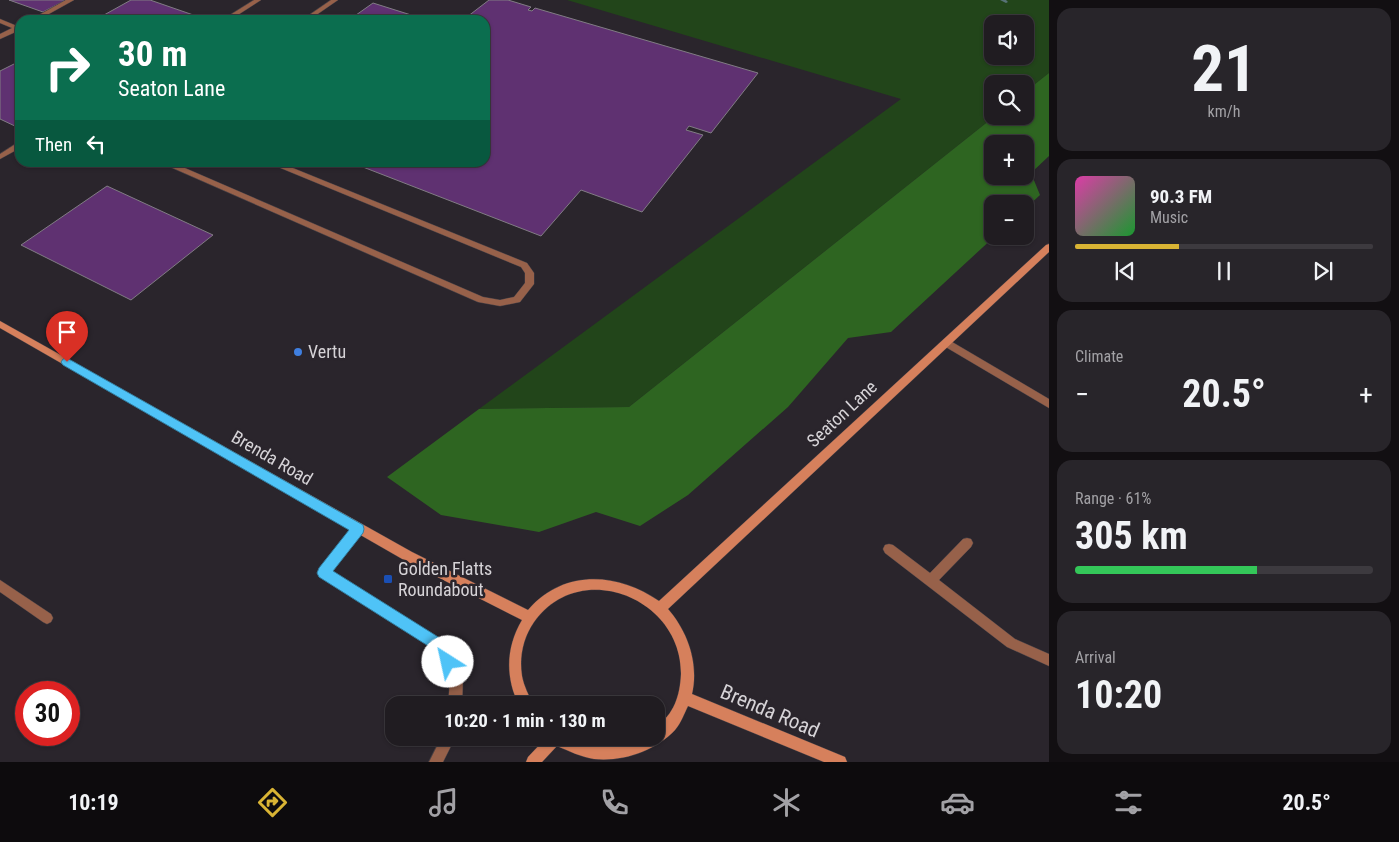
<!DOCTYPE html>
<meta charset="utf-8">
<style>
:root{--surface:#201c21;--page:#28252a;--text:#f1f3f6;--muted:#a2a1a5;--line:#3d3a3f;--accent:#d9b434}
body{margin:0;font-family:"Roboto Condensed",sans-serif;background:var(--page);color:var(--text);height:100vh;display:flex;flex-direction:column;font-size:19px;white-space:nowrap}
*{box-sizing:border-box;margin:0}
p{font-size:16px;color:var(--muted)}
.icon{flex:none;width:28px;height:28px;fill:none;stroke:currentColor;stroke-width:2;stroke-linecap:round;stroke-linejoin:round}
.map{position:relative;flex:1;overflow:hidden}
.panel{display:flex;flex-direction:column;gap:8px;padding:8px;background:#120f12;width:350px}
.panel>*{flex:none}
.guide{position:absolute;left:15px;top:15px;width:475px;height:152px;border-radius:15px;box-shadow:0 1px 4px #0004,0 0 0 1px var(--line);background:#0b6e4f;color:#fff;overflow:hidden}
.tools{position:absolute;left:984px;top:15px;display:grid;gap:10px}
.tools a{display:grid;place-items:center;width:50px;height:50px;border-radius:10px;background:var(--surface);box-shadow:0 1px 4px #0004,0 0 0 1px var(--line);font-size:25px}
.speed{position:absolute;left:15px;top:681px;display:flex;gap:10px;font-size:25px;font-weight:700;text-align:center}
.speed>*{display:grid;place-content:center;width:65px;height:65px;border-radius:50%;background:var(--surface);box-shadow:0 1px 4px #0004,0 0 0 1px var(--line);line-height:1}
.speed .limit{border:8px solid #d22;background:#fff;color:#111}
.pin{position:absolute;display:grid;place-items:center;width:42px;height:42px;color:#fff;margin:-51px -21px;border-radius:50% 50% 50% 0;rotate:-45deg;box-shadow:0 0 5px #0007}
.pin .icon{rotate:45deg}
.me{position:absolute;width:55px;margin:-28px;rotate:325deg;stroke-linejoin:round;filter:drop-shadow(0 0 4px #0008)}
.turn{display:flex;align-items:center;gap:18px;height:105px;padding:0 20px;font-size:22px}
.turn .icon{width:65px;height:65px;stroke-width:2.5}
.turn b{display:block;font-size:35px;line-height:42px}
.then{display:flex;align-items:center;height:48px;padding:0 20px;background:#0003;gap:10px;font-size:19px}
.big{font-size:38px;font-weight:700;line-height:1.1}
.panel .card{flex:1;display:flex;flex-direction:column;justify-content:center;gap:8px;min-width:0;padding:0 18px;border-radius:15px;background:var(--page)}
.panel .dial{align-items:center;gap:0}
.dial b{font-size:65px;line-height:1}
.song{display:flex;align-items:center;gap:15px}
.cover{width:60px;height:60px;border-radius:8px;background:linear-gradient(135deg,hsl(320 70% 55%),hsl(130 70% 35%))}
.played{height:5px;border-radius:2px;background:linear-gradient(90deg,var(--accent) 35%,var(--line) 35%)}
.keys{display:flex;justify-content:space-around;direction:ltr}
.heat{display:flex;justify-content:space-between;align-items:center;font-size:28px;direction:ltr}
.charge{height:8px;border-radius:4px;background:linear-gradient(90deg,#34c759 61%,var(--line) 0)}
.trip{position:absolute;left:385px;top:696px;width:280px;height:50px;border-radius:15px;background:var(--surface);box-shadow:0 1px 4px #0004,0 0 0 1px var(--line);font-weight:700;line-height:50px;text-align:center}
.menu{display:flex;height:80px;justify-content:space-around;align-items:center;background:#0d0b0d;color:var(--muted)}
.menu .icon{width:35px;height:35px}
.menu .on{color:var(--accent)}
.menu b{font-size:22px;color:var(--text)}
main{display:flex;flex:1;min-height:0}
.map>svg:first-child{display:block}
.green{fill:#22451a;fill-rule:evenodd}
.forest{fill:#2e6521;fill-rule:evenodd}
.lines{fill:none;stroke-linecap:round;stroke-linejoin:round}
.stream{fill:#577276;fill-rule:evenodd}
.building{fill:#5f3171;stroke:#817c84}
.service-casing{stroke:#464147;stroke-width:1}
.minor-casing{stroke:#464147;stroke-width:1}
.secondary-casing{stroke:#464147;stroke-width:1}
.service{fill:#97614a;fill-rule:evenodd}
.minor{fill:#97614a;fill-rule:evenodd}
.secondary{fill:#d6805c;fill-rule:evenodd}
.route{fill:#4fc3f7;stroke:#337fa1}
.shop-dot{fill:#3f7fe0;stroke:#2a252c;stroke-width:2}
.transit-dot{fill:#1a4fb4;stroke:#2a252c;stroke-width:2}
.labels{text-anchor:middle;stroke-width:5;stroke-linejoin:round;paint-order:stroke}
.poi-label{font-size:18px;fill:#d6d3d7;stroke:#2a252c;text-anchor:start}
.street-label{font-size:18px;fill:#d6d3d7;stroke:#2a252c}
.near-street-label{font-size:21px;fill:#d6d3d7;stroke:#2a252c}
</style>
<main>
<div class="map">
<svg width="1049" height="762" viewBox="0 0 1049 762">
<rect width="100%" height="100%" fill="#2a252c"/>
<path class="green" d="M567,0H1049V73L1025,92V84H992V116H995L629,407L479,409L901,99ZM992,24H1025V56H992Z"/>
<path class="forest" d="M1049,73V156L1031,173L1040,195L1025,209V204H992V236H995L891,332L848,338L788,407L688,495L640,526L596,512L539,532L441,515L387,477L479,409L629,407L995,116H1025V92ZM992,144H1025V176H992Z"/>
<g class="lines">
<path class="stream" d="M1000,0H1006L1008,2L1006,3Z"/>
</g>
<path class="building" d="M9,0H66L43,12Z
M131,0H150L202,18L198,20H95Z
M489,0H508L531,7L528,10L532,11L535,8L758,73L711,133L689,126L686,130L703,135L642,212L581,190L541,236L350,162H485V20H463Z
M373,3L427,20H349Z
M20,61V126L17,127L0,119V71Z
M107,186L213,235L131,300L21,245Z"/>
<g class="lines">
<g class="service-casing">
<path id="service" d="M66,0H74L38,20H30Z
M331,0H338L309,20H302Z
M0,19L17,26L20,25V30L0,39V34L12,28L0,23Z
M159,162H171L483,297L500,300L514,297L525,283V273L521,267L266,162H278L527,263L534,273V284L520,302L500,306L478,302Z
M0,580L51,614L53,618L51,622L47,624L43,622L0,592Z"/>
</g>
<g class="minor-casing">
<path id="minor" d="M254,0H261L230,20H222Z
M17,143H20V148L0,159V154Z
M947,339L1049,399V408L944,346L942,343Z
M358,524L362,525L364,529L362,533L332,572L442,640L463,679L462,705H448L450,680L434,648L320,577L318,573L320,569L354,525Z
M967,538L971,539L973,543L971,547L939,580L1015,639L1049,654V666L1007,647L885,553L883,549L885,545L889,544L893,545L930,573L963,539Z
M441,738H455L443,762H429Z"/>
</g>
<g class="secondary-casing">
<path id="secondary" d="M1049,244V252L668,609C688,632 699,664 692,694L845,757L847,762H824L688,706C684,714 681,723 675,730C655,751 623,762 594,759C581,757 569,751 557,746L542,762H526L528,757L546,738C554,738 563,736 570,738C581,741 591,746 603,746C622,747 638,738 656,738V727C674,714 680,696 681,674C682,598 580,557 534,622C523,638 519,657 522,676C524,687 529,695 533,705H519C505,677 506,647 522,620L404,560L0,328V321L412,552L528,610C563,569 617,572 659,601L1046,245Z"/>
</g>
<use href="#service" class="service"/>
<use href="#minor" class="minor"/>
<use href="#secondary" class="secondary"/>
</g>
<path class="route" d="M67,358L363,525L364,529L363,533L333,571L443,640L455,662L453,667L448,669L442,667L433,649L319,577L317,573L319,568L349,530L63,365L61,362L63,359Z"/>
<circle class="shop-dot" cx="298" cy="352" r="5"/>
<rect class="transit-dot" x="383" y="574" width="10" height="10" rx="2.5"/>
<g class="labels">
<g class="poi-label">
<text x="308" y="358">Vertu</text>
<text x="398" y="575">Golden Flatts<tspan x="398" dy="21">Roundabout</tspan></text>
</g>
<g class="street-label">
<text transform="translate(842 414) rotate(-43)" y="6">Seaton Lane</text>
<text transform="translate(272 458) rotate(30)" y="6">Brenda Road</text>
</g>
<g class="near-street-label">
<text transform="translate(770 711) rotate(23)" y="7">Brenda Road</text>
</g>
</g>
</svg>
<div class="tools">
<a><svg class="icon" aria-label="sound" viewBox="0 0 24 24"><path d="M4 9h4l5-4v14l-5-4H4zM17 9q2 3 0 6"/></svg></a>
<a><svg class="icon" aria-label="search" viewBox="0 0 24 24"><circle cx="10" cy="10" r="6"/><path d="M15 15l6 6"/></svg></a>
<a>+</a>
<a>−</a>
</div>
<div class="speed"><div class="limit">30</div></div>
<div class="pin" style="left:67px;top:362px;background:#d93025"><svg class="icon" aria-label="arrive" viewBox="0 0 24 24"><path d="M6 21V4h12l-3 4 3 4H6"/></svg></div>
<svg class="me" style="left:448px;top:662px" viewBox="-20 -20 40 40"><circle r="19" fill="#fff"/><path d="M0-13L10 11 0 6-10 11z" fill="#4fc3f7"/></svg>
<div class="trip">10:20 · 1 min · 130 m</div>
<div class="guide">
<div class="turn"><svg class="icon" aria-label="right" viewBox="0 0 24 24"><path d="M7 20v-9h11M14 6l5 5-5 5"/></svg><div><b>30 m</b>Seaton Lane</div></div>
<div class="then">Then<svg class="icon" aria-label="left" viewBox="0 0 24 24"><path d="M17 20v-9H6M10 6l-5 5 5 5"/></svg></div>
</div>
</div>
<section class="panel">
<div class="card dial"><b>21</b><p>km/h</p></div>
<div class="card">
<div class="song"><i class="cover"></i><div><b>90.3 FM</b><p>Music</p></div></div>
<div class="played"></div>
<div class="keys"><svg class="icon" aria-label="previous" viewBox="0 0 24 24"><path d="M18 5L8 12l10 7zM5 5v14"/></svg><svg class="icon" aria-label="pause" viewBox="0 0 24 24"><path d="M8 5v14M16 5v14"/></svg><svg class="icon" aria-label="next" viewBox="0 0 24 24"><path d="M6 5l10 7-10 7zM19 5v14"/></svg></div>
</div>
<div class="card"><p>Climate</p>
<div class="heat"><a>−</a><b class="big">20.5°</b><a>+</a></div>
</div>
<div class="card"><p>Range · 61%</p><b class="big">305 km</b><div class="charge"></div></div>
<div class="card"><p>Arrival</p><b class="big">10:20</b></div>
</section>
</main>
<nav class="menu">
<b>10:19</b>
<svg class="icon on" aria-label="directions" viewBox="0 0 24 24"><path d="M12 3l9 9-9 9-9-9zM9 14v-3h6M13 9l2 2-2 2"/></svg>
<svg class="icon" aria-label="music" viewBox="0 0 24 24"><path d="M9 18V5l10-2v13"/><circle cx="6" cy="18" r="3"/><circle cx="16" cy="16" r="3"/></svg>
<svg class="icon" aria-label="phone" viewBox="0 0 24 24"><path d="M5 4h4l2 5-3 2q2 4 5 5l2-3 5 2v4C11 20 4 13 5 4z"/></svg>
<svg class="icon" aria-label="climate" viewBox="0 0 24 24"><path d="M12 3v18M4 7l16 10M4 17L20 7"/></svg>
<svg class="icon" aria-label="car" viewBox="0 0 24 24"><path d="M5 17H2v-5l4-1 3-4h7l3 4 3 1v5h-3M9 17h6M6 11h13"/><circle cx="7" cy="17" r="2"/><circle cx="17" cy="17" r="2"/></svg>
<svg class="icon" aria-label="filters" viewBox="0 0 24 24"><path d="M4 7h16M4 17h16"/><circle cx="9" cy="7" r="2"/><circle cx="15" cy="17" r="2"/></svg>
<b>20.5°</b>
</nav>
